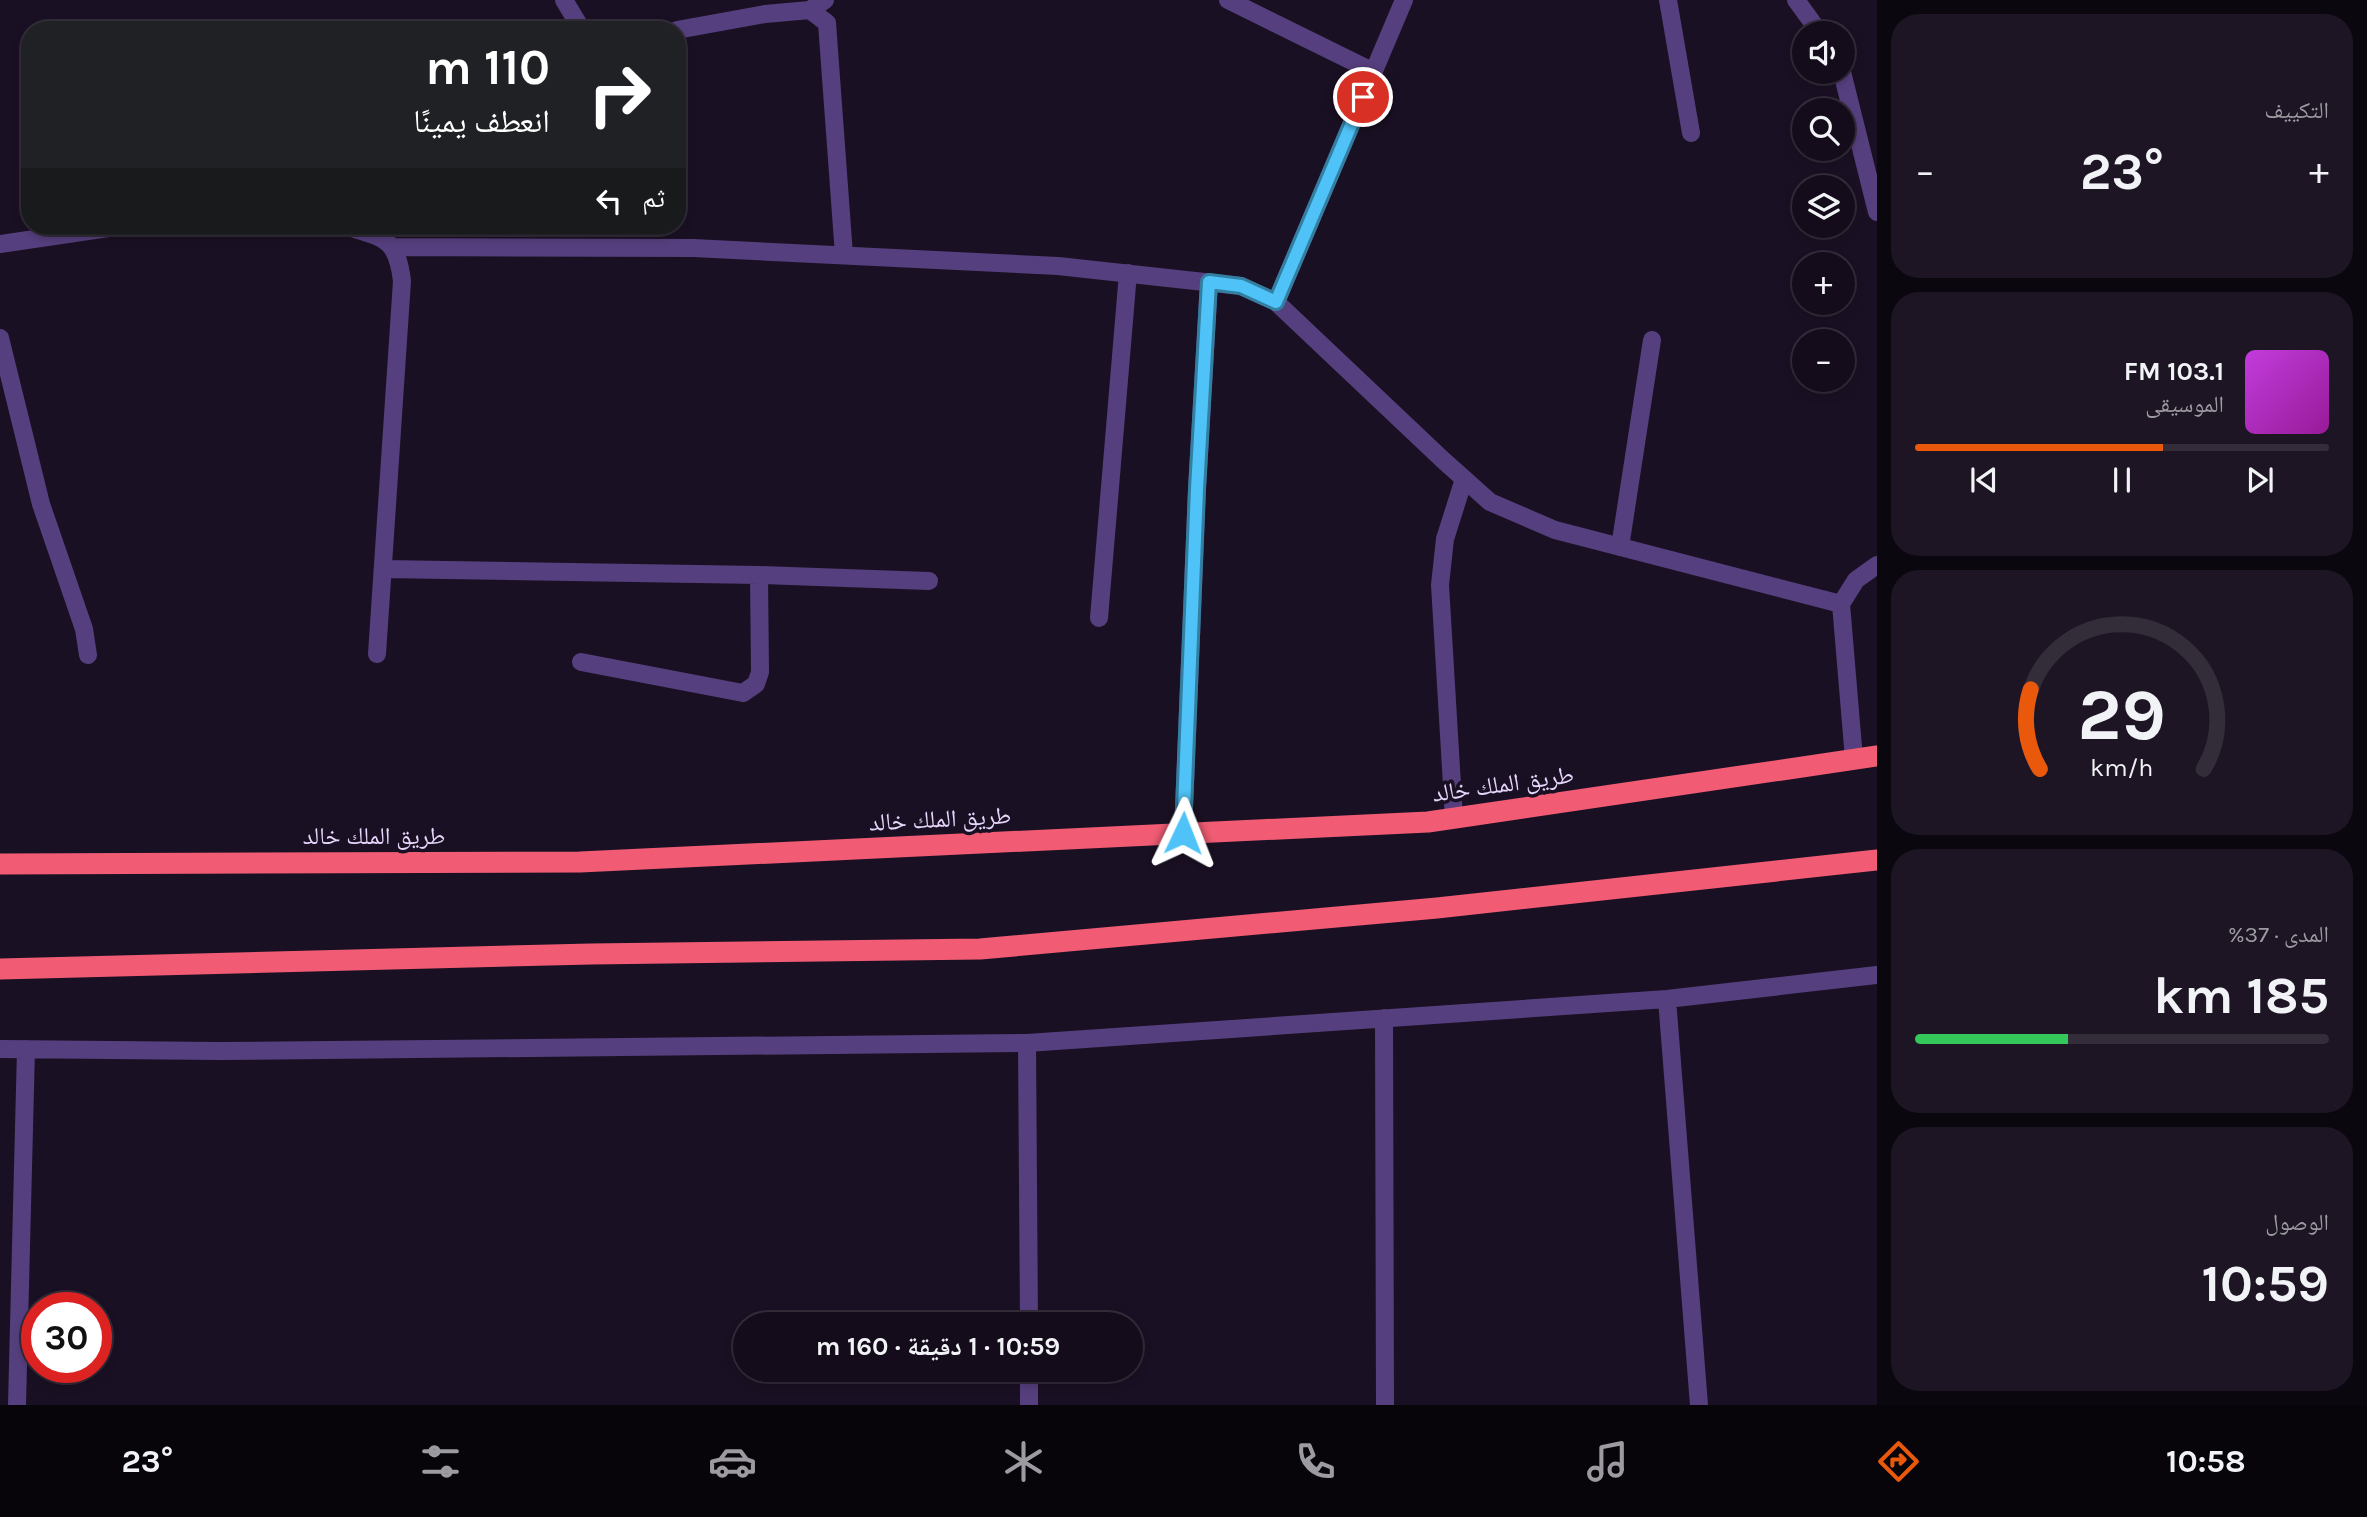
<!DOCTYPE html>
<html lang="ar">
<meta charset="utf-8">
<style>
:root{--surface:#140c1a;--page:#1d1523;--text:#f1f3f6;--muted:#9d9ba2;--line:#332c39;--accent:#ea580c}
body{margin:0;font-family:Karla,"Noto Naskh Arabic",sans-serif;background:var(--page);color:var(--text);direction:rtl;height:100vh;display:flex;flex-direction:column;font-size:26px;white-space:nowrap}
*{box-sizing:border-box;margin:0}
p{font-size:23px;color:var(--muted)}
.icon{flex:none;width:38px;height:38px;fill:none;stroke:currentColor;stroke-width:2;stroke-linecap:round;stroke-linejoin:round}
.map{position:relative;flex:1;overflow:hidden;direction:ltr}
.panel{display:flex;flex-direction:column;gap:14px;padding:14px;background:#0b070e;width:490px}
.panel>*{flex:none}
.banner{position:absolute;left:21px;top:21px;width:665px;height:214px;border-radius:28px;box-shadow:0 4px 10px #0003,0 0 0 2px var(--line);direction:rtl;background:#202124;color:#fff;overflow:hidden}
.buttons{position:absolute;left:1792px;top:21px;display:grid;gap:14px}
.buttons a{display:grid;place-items:center;width:63px;height:63px;border-radius:50%;background:var(--surface);box-shadow:0 4px 10px #0003,0 0 0 2px var(--line);font-size:35px}
.speed{position:absolute;left:21px;top:1292px;display:flex;gap:14px;font-size:35px;font-weight:700;text-align:center}
.speed>*{display:grid;place-content:center;width:91px;height:91px;border-radius:50%;background:var(--surface);box-shadow:0 4px 10px #0003,0 0 0 2px var(--line);line-height:1}
.speed .limit{border:10px solid #d22;background:#fff;color:#111}
.pin{position:absolute;display:grid;place-items:center;width:60px;height:60px;color:#fff;margin:-30px;border:4px solid #fff;border-radius:50%;box-shadow:0 2px 7px #0007}
.me{position:absolute;width:77px;margin:-38px;rotate:2deg;stroke-linejoin:round;filter:drop-shadow(0 0 5px #0008)}
.turn{display:flex;align-items:center;gap:24px;height:147px;padding:0 21px;font-size:32px}
.turn .icon{width:91px;height:91px;stroke-width:2.5}
.turn b{display:block;font-size:49px;line-height:60px}
.then{display:flex;align-items:center;height:66px;padding:0 21px;background:#0003;gap:14px;font-size:26px}
.big{font-size:52px;font-weight:700;line-height:1.1}
.panel .tile{flex:1;display:flex;flex-direction:column;justify-content:center;gap:10px;min-width:0;padding:0 24px;border-radius:28px;background:var(--page)}
.panel .dial{align-items:center;gap:0}
.dial svg{height:182px;overflow:visible;fill:none;stroke:var(--line);stroke-width:7;stroke-linecap:round;text-anchor:middle}
.dial text{fill:var(--text);stroke:none}
.song{display:flex;align-items:center;gap:21px}
.cover{width:84px;height:84px;border-radius:10px;background:linear-gradient(135deg,hsl(290 70% 55%),hsl(300 70% 35%))}
.played{height:7px;border-radius:4px;background:linear-gradient(90deg,var(--accent) 60%,var(--line) 60%)}
.keys{display:flex;justify-content:space-around;direction:ltr}
.heat{display:flex;justify-content:space-between;align-items:center;font-size:38px;direction:ltr}
.charge{height:10px;border-radius:5px;background:linear-gradient(90deg,#34c759 37%,var(--line) 0)}
.trip{position:absolute;left:733px;top:1312px;width:410px;height:70px;border-radius:35px;background:var(--surface);box-shadow:0 4px 10px #0003,0 0 0 2px var(--line);font-weight:700;line-height:70px;text-align:center;direction:rtl}
.menu{display:flex;height:112px;justify-content:space-around;align-items:center;background:#08050a;color:var(--muted)}
.menu .icon{width:49px;height:49px}
.menu .selected{color:var(--accent)}
.menu b{font-size:32px;color:var(--text)}
main{display:flex;flex:1;min-height:0}
.map>svg:first-child{display:block}
.lines{fill:none;stroke-linecap:round;stroke-linejoin:round}
.minor{stroke:#563f7e;stroke-width:18}
.highway{stroke:#f15c74;stroke-width:21}
.route-casing{stroke:#337fa1;stroke-width:18}
.route{stroke:#4fc3f7;stroke-width:12}
.labels{text-anchor:middle;stroke-width:7;stroke-linejoin:round;paint-order:stroke}
.street-label{font-size:24px;fill:#e6d6fc;stroke:#1a1023}
</style>
<main>
<section class="panel">
<div class="tile"><p>التكييف</p>
<div class="heat"><a>−</a><b class="big">23°</b><a>+</a></div>
</div>
<div class="tile">
<div class="song"><i class="cover"></i><div><b>103.1 FM</b><p>الموسيقى</p></div></div>
<div class="played"></div>
<div class="keys"><svg class="icon" aria-label="previous" viewBox="0 0 24 24"><path d="M18 5L8 12l10 7zM5 5v14"/></svg><svg class="icon" aria-label="pause" viewBox="0 0 24 24"><path d="M8 5v14M16 5v14"/></svg><svg class="icon" aria-label="next" viewBox="0 0 24 24"><path d="M6 5l10 7-10 7zM19 5v14"/></svg></div>
</div>
<div class="tile dial"><svg viewBox="0 0 100 80">
<path d="M14 69A42 42 0 1 1 86 69"/>
<path d="M14 69A42 42 0 0 1 10 34" stroke="#ea580c"/>
<text x="50" y="56" font-size="32" font-weight="700">29</text>
<text x="50" y="72" font-size="11">km/h</text>
</svg></div>
<div class="tile"><p>المدى · 37%</p><b class="big">185 km</b><div class="charge"></div></div>
<div class="tile"><p>الوصول</p><b class="big">10:59</b></div>
</section>
<div class="map">
<svg width="1877" height="1405" viewBox="0 0 1877 1405">
<rect width="100%" height="100%" fill="#1a1023"/>
<g class="lines">
<path class="minor" d="M564,0L579,25L588,30
M1228,0L1374,72
M1668,0L1691,133
M1796,0L1820,33
M810,10L825,0
M677,30L765,14L810,10L827,23L844,255
M1842,72L1877,212
M345,226C383,238 397,237 402,281L377,654
M0,244L122,226
M393,247L693,248L1058,266L1241,286L1276,302L1443,460L1490,502L1555,530L1841,604
M1276,302L1404,0
M0,338L41,504L84,629L88,655
M1620,547L1652,340
M383,569L759,575L929,581
M1099,618L1128,273
M581,662L743,693L756,684L760,672L759,575
M1854,759L1841,604L1856,580L1877,565
M1454,818L1440,585L1445,539L1464,479
M1183,833L1197,489L1209,282
M1667,999L1699,1405
M1384,1018L1385,1405
M1027,1043L1029,1325
M0,1049L220,1051L1027,1043L1667,999L1877,975
M1029,1370V1405
M17,1405L26,1049"/>
<path class="highway" d="M0,864L580,862L1428,822L1877,756
M0,969L591,954L980,949L1437,908L1877,860"/>
</g>
<g class="lines">
<g class="route-casing">
<path id="route" d="M1183,833L1197,489L1209,282L1241,286L1276,302L1363,97"/>
</g>
<use href="#route" class="route"/>
</g>
<g class="labels">
<g class="street-label">
<text transform="translate(1503 784) rotate(-8)" y="8">طريق الملك خالد</text>
<text transform="translate(940 819) rotate(-3)" y="8">طريق الملك خالد</text>
<text x="374" y="844">طريق الملك خالد</text>
</g>
</g>
</svg>
<div class="buttons">
<a><svg class="icon" aria-label="sound" viewBox="0 0 24 24"><path d="M4 9h4l5-4v14l-5-4H4zM17 9q2 3 0 6"/></svg></a>
<a><svg class="icon" aria-label="search" viewBox="0 0 24 24"><circle cx="10" cy="10" r="6"/><path d="M15 15l6 6"/></svg></a>
<a><svg class="icon" aria-label="layers" viewBox="0 0 24 24"><path d="M12 4l9 5-9 5-9-5zM3 14l9 5 9-5"/></svg></a>
<a>+</a>
<a>−</a>
</div>
<div class="speed"><div class="limit">30</div></div>
<div class="pin" style="left:1363px;top:97px;background:#d93025"><svg class="icon" aria-label="arrive" viewBox="0 0 24 24"><path d="M6 21V4h12l-3 4 3 4H6"/></svg></div>
<svg class="me" style="left:1183px;top:833px" viewBox="-20 -20 40 40"><path d="M0-17L14 15 0 8-14 15z" fill="#4fc3f7" stroke="#fff" stroke-width="4"/></svg>
<div class="trip">10:59 · 1 دقيقة · 160 m</div>
<div class="banner">
<div class="turn"><svg class="icon" aria-label="right" viewBox="0 0 24 24"><path d="M7 20v-9h11M14 6l5 5-5 5"/></svg><div><b>110 m</b>انعطف يمينًا</div></div>
<div class="then">ثم<svg class="icon" aria-label="left" viewBox="0 0 24 24"><path d="M17 20v-9H6M10 6l-5 5 5 5"/></svg></div>
</div>
</div>
</main>
<nav class="menu">
<b>10:58</b>
<svg class="icon selected" aria-label="directions" viewBox="0 0 24 24"><path d="M12 3l9 9-9 9-9-9zM9 14v-3h6M13 9l2 2-2 2"/></svg>
<svg class="icon" aria-label="music" viewBox="0 0 24 24"><path d="M9 18V5l10-2v13"/><circle cx="6" cy="18" r="3"/><circle cx="16" cy="16" r="3"/></svg>
<svg class="icon" aria-label="phone" viewBox="0 0 24 24"><path d="M5 4h4l2 5-3 2q2 4 5 5l2-3 5 2v4C11 20 4 13 5 4z"/></svg>
<svg class="icon" aria-label="climate" viewBox="0 0 24 24"><path d="M12 3v18M4 7l16 10M4 17L20 7"/></svg>
<svg class="icon" aria-label="car" viewBox="0 0 24 24"><path d="M5 17H2v-5l4-1 3-4h7l3 4 3 1v5h-3M9 17h6M6 11h13"/><circle cx="7" cy="17" r="2"/><circle cx="17" cy="17" r="2"/></svg>
<svg class="icon" aria-label="filters" viewBox="0 0 24 24"><path d="M4 7h16M4 17h16"/><circle cx="9" cy="7" r="2"/><circle cx="15" cy="17" r="2"/></svg>
<b>23°</b>
</nav>
